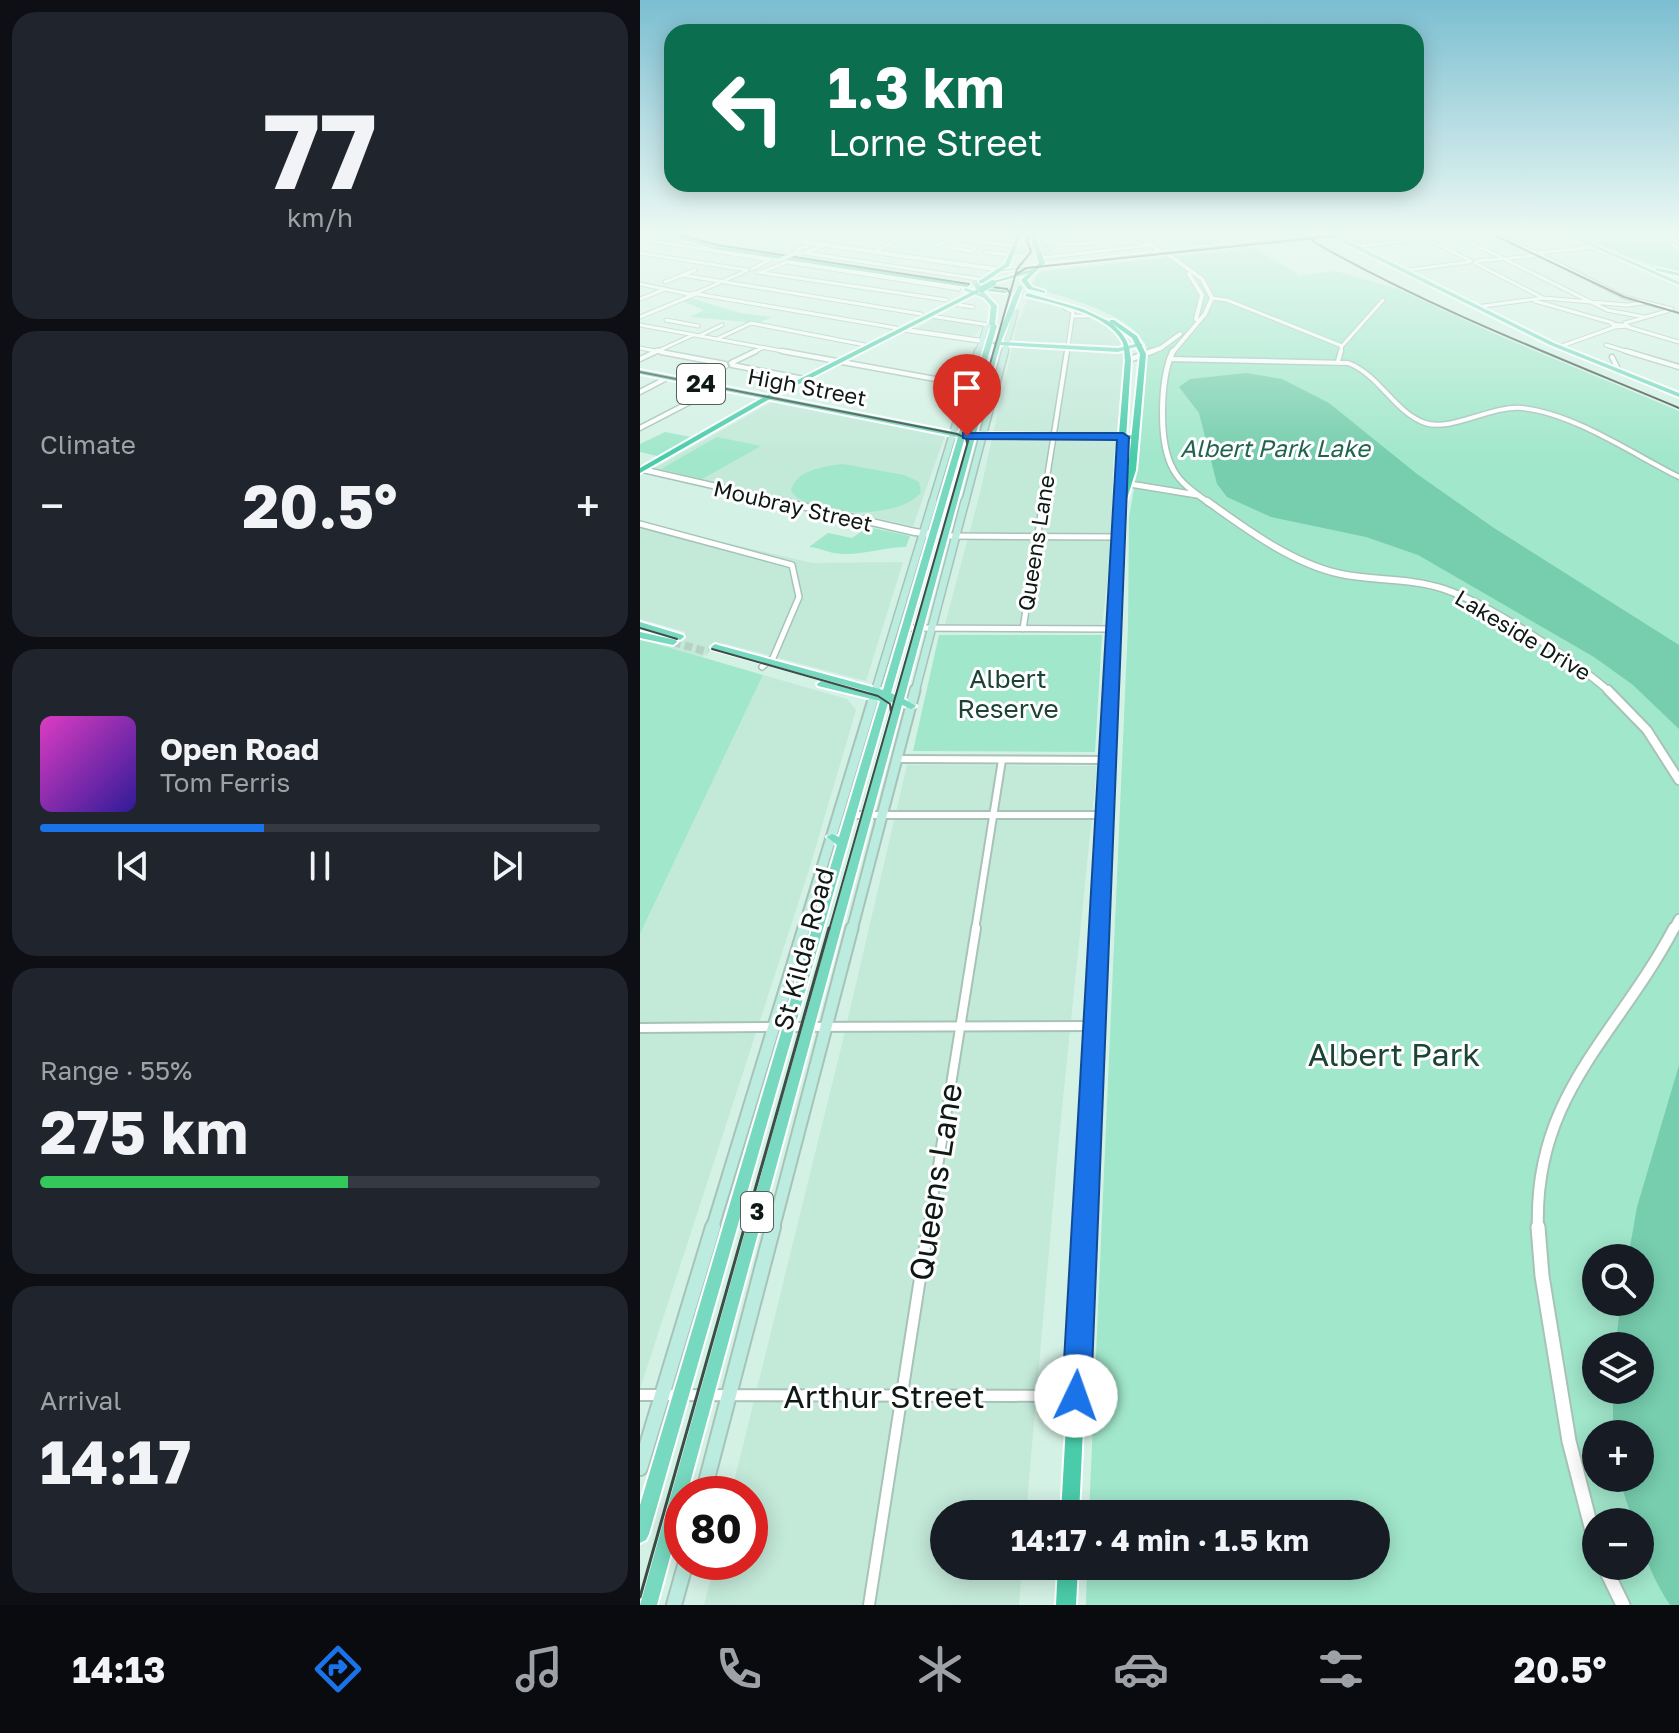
<!DOCTYPE html>
<meta charset="utf-8">
<style>
:root{--surface:#171b24;--page:#20242c;--text:#f1f3f6;--muted:#9ea1a6;--line:#363941;--accent:#1a73e8}
body{margin:0;font-family:"Golos Text",sans-serif;background:var(--page);color:var(--text);height:100vh;display:flex;flex-direction:column;font-size:30px;white-space:nowrap}
*{box-sizing:border-box;margin:0}
p{font-size:26px;color:var(--muted)}
.icon{flex:none;width:44px;height:44px;fill:none;stroke:currentColor;stroke-width:2;stroke-linecap:round;stroke-linejoin:round}
.map{position:relative;flex:1;overflow:hidden}
.panel{display:flex;flex-direction:column;gap:12px;padding:12px;background:#0d0f14;width:640px}
.panel>*{flex:none}
.top-card{position:absolute;left:24px;top:24px;width:760px;height:168px;border-radius:24px;box-shadow:0 4px 20px #0003;background:#0b6e4f;color:#fff;overflow:hidden}
.tools{position:absolute;left:942px;top:1244px;display:grid;gap:16px}
.tools a{display:grid;place-items:center;width:72px;height:72px;border-radius:50%;background:var(--surface);box-shadow:0 4px 20px #0003;font-size:40px}
.speed{position:absolute;left:24px;top:1476px;display:flex;gap:16px;font-size:40px;font-weight:700;text-align:center}
.speed>*{display:grid;place-content:center;width:104px;height:104px;border-radius:50%;background:var(--surface);box-shadow:0 4px 20px #0003;line-height:1}
.speed .limit{border:12px solid #d22;background:#fff;color:#111}
.pin{position:absolute;display:grid;place-items:center;width:68px;height:68px;color:#fff;margin:-82px -34px;border-radius:50% 50% 50% 0;rotate:-45deg;box-shadow:0 0 8px #0007}
.pin .icon{rotate:45deg}
.me{position:absolute;width:88px;margin:-44px;rotate:3deg;stroke-linejoin:round;filter:drop-shadow(0 0 6px #0008)}
.turn{display:flex;align-items:center;gap:28px;height:168px;padding:0 32px;font-size:36px}
.turn .icon{width:104px;height:104px;stroke-width:2.5}
.turn b{display:block;font-size:56px;line-height:68px}
.big{font-size:60px;font-weight:700;line-height:1.1}
.panel .tile{flex:1;display:flex;flex-direction:column;justify-content:center;gap:12px;min-width:0;padding:0 28px;border-radius:24px;background:var(--page)}
.panel .dial{align-items:center;gap:0}
.dial b{font-size:104px;line-height:1}
.song{display:flex;align-items:center;gap:24px}
.cover{width:96px;height:96px;border-radius:12px;background:linear-gradient(135deg,hsl(310 70% 55%),hsl(250 70% 35%))}
.played{height:8px;border-radius:4px;background:linear-gradient(90deg,var(--accent) 40%,var(--line) 40%)}
.keys{display:flex;justify-content:space-around;direction:ltr}
.heat{display:flex;justify-content:space-between;align-items:center;font-size:44px;direction:ltr}
.charge{height:12px;border-radius:6px;background:linear-gradient(90deg,#34c759 55%,var(--line) 0)}
.trip{position:absolute;left:290px;top:1500px;width:460px;height:80px;border-radius:40px;background:var(--surface);box-shadow:0 4px 20px #0003;font-weight:700;line-height:80px;text-align:center}
.tabs{display:flex;height:128px;justify-content:space-around;align-items:center;background:#090b0e;color:var(--muted)}
.tabs .icon{width:56px;height:56px}
.tabs .active{color:var(--accent)}
.tabs b{font-size:36px;color:var(--text)}
main{display:flex;flex:1;min-height:0}
.map>svg:first-child{display:block}
.built{fill:#c3e9d9}
.green{fill:#a1e7cb;fill-rule:evenodd}
.water{fill:#77ceaf}
.lines{fill:none;stroke-linecap:round;stroke-linejoin:round}
.primary-tunnel{stroke:#b6d1c6;stroke-width:8;stroke-dasharray:8 4;stroke-linecap:butt}
.trunk-tunnel{stroke:#b6d1c6;stroke-width:6;stroke-dasharray:6 3;stroke-linecap:butt}
.minor-far5-casing{stroke:#a7c3b8;stroke-width:5}
.minor-far4-casing{stroke:#a7c3b8;stroke-width:7}
.minor-far3-casing{stroke:#a7c3b8;stroke-width:8}
.minor-far2-casing{stroke:#a7c3b8;stroke-width:10}
.minor-far1-casing{stroke:#a7c3b8;stroke-width:12}
.minor-casing{stroke:#a7c3b8;stroke-width:14}
.tertiary-far5-casing{stroke:#a7c3b8;stroke-width:6}
.tertiary-far4-casing{stroke:#a7c3b8;stroke-width:8}
.tertiary-far3-casing{stroke:#a7c3b8;stroke-width:9}
.tertiary-far2-casing{stroke:#a7c3b8;stroke-width:12}
.tertiary-far1-casing{stroke:#a7c3b8;stroke-width:14}
.tertiary-casing{stroke:#a7c3b8;stroke-width:17}
.secondary-far5-casing{stroke:#a7c3b8;stroke-width:7}
.secondary-far4-casing{stroke:#a7c3b8;stroke-width:9}
.secondary-far3-casing{stroke:#a7c3b8;stroke-width:10}
.secondary-far2-casing{stroke:#a7c3b8;stroke-width:13}
.secondary-far1-casing{stroke:#a7c3b8;stroke-width:15}
.secondary-casing{stroke:#a7c3b8;stroke-width:18}
.primary-casing{stroke:#fff;stroke-width:4}
.trunk-casing{stroke:#fff;stroke-width:4}
.minor-far5{stroke:#fff;stroke-width:3}
.minor-far4{stroke:#fff;stroke-width:4}
.minor-far3{stroke:#fff;stroke-width:5}
.minor-far2{stroke:#fff;stroke-width:6}
.minor-far1{stroke:#fff;stroke-width:8}
.minor{stroke:#fff;stroke-width:10}
.tertiary-far5{stroke:#fff;stroke-width:4}
.tertiary-far4{stroke:#fff;stroke-width:5}
.tertiary-far3{stroke:#fff;stroke-width:6}
.tertiary-far2{stroke:#fff;stroke-width:8}
.tertiary-far1{stroke:#fff;stroke-width:10}
.tertiary{stroke:#fff;stroke-width:13}
.secondary-far5{stroke:#bbecdf;stroke-width:5}
.secondary-far4{stroke:#bbecdf;stroke-width:6}
.secondary-far3{stroke:#bbecdf;stroke-width:7}
.secondary-far2{stroke:#bbecdf;stroke-width:9}
.secondary-far1{stroke:#bbecdf;stroke-width:11}
.secondary{stroke:#bbecdf;stroke-width:14}
.primary{fill:#77d9bf;fill-rule:evenodd}
.trunk{fill:#4accaa;fill-rule:evenodd}
.tram-far1{stroke:#3d4d47;stroke-width:2}
.tram{stroke:#3d4d47;stroke-width:3}
.minor-bridge-casing{stroke:#a7c3b8;stroke-width:5;stroke-linecap:butt}
.primary-bridge-casing{stroke:#fff;stroke-width:7;stroke-linecap:butt}
.trunk-bridge-casing{stroke:#fff;stroke-width:8;stroke-linecap:butt}
.minor-bridge{stroke:#fff;stroke-width:3}
.primary-bridge{stroke:#77d9bf;stroke-width:5}
.trunk-bridge{stroke:#4accaa;stroke-width:6}
.route{fill:#1a73e8;stroke:#114b97;stroke-width:2}
.labels{text-anchor:middle;stroke-width:6;stroke-linejoin:round;paint-order:stroke}
.far-street-label{font-size:22px;fill:#0e1915;stroke:#fff}
.shield{fill:#fff;stroke:#565e5b;stroke-width:2}
.shield-label{font-size:24px;font-weight:bold;fill:#0e1915}
.far-water-label{font-size:24px;font-style:italic;fill:#21644f;stroke:#fff}
.park-label{font-size:26px;fill:#1c4335;stroke:#fff}
.street-label{font-size:26px;fill:#0e1915;stroke:#fff}
.near-park-label{font-size:32px;fill:#1c4335;stroke:#fff}
.near-street-label{font-size:32px;fill:#0e1915;stroke:#fff}
</style>
<main>
<section class="panel">
<div class="tile dial"><b>77</b><p>km/h</p></div>
<div class="tile"><p>Climate</p>
<div class="heat"><a>−</a><b class="big">20.5°</b><a>+</a></div>
</div>
<div class="tile">
<div class="song"><i class="cover"></i><div><b>Open Road</b><p>Tom Ferris</p></div></div>
<div class="played"></div>
<div class="keys"><svg class="icon" aria-label="previous" viewBox="0 0 24 24"><path d="M18 5L8 12l10 7zM5 5v14"/></svg><svg class="icon" aria-label="pause" viewBox="0 0 24 24"><path d="M8 5v14M16 5v14"/></svg><svg class="icon" aria-label="next" viewBox="0 0 24 24"><path d="M6 5l10 7-10 7zM19 5v14"/></svg></div>
</div>
<div class="tile"><p>Range · 55%</p><b class="big">275 km</b><div class="charge"></div></div>
<div class="tile"><p>Arrival</p><b class="big">14:17</b></div>
</section>
<div class="map">
<svg width="1039" height="1605" viewBox="0 0 1039 1605">
<rect width="100%" height="100%" fill="#d4f1e5"/>
<path class="built" d="M576,233L587,240L649,233L678,234L526,251L517,244L537,241L532,237Z
M388,299L436,312L466,326L484,345L483,384L473,463L471,548L462,625L305,624L340,493L377,325Z
M295,318L343,326L331,339L276,329Z
M132,402L305,435L273,526L13,469Z
M0,523L172,563L263,562L226,681L86,644L78,645L62,657L24,646L46,632L0,619Z
M123,675L207,699L216,710L169,870L0,1389V934Z
M267,765L457,766L418,1148L386,1514H304V1566H382L379,1605H64L75,1562H110V1494H91L202,1044Z"/>
<path class="green" d="M934,233H1013L1039,251V273L986,257Z
M615,248L660,276L695,271L758,289L855,334L1039,411V1605H446L447,1566H736V1514H449L488,626L489,517L498,467L508,350C496,315 430,299 398,289L392,284L398,274L405,271ZM956,1258H1000V1302H956ZM956,1346H1000V1390H956ZM956,1434H1000V1478H956ZM956,1522H1000V1566H956Z
M50,298L100,313L132,317L118,323L50,317L64,310L42,301Z
M25,432L51,437L17,456L0,452V444Z
M77,437L121,446L62,479L21,469Z
M203,464L264,475L279,482L281,492C260,521 168,517 151,491C155,470 185,466 203,464Z
M228,527L270,536L266,547C242,547 219,557 194,553C184,551 180,548 169,547L188,533L212,538Z
M299,635H462L455,752L273,751Z
M0,639L123,675L0,934Z"/>
<path class="water" d="M606,373L642,379L689,403L777,474L854,528L1039,645V729L993,685L954,657L778,555L726,537L631,517L587,497L577,484L559,413L539,387L550,379Z
M1039,1065V1605H1030C1014,1580 1000,1552 1000,1522H993L979,1478H1000V1434H973V1390H1000V1346H975L976,1340L981,1302H1000V1258H988L997,1207Z"/>
<g class="lines">
<path class="primary-tunnel" d="M33,642L68,652"/>
<path class="trunk-tunnel" d="M333,282L355,285
M365,291L387,295"/>
<g class="minor-far5-casing">
<path id="minor-far5" d="M273,233L375,246
M370,233H380
M775,233L831,261
M812,233L967,310L1004,317
M852,233L896,253
M1017,233L1039,249
M208,237L217,233
M339,237L349,233
M0,239L130,260L112,269
M141,239L155,233
M315,239L295,245L331,251L340,243
M184,245L165,253L345,280
M411,245L455,243
M720,246L834,233
M154,251L172,244
M233,252L274,233
M345,252L372,255
M0,253L107,270
M898,253L954,247
M901,255L984,297L1032,309
M402,258L511,245
M836,261L894,256
M835,263L903,298
M761,271L829,262
M117,272L307,300
M122,272L147,262L319,289
M42,275L281,314
M25,282L55,270
M0,284L53,295L58,293H52
M56,293L106,271
M57,294L256,328
M572,298L587,300L702,346L700,353
M0,299L25,289
M895,301L973,323
M313,304L333,307
M836,307L903,298L987,305L1004,303
M425,308L433,312L427,353
M291,316L349,325
M432,316H453
M0,317L53,295
M26,320L58,326
M985,323L1027,311
M972,324L989,326L975,327Z
M0,325L153,353
M988,327L1039,342
M59,336L82,325
M77,339L111,323L225,345
M966,345L992,353
M702,346L743,300
M919,347L975,327
M0,348L15,351
M17,350L22,351L14,352Z
M20,350L53,335
M21,352L26,353
M112,353L122,348"/>
</g>
<g class="minor-far4-casing">
<path id="minor-far4" d="M16,351H22
M142,351L328,385
M986,351L1039,367
M21,352L85,364
M972,357L977,367
M0,359L15,352
M529,359L708,363C740,375 754,412 785,423C811,432 852,405 882,408C933,413 993,454 1039,477
M698,361L701,351
M91,363L116,351
M92,365L164,379
M53,383L86,366
M0,392L27,378
M0,428L77,388
M403,503L427,351"/>
</g>
<g class="minor-far3-casing">
<path id="minor-far3" d="M0,524L152,565L159,597L133,658L122,667
M306,536L480,537
M267,628L475,629
M383,629L403,501"/>
</g>
<g class="minor-far2-casing">
<path id="minor-far2" d="M256,759L468,760
M213,815H465
M335,930L362,760"/>
</g>
<g class="minor-far1-casing">
<path id="minor-far1" d="M147,1027L455,1026
M0,1028L135,1027
M288,1229L336,928"/>
</g>
<g class="minor-casing">
<path id="minor" d="M0,1395L432,1396
M229,1605L288,1227"/>
</g>
<g class="tertiary-far5-casing">
<path id="tertiary-far5" d="M102,233L361,270
M495,233L522,253
M529,255L562,279L572,298L565,314L532,353
M549,274L562,295L556,319
M266,330L349,342
M507,353L521,348L540,334"/>
</g>
<g class="tertiary-far4-casing">
<path id="tertiary-far4" d="M533,351C520,378 518,442 533,469C540,483 556,494 569,503
M488,360L513,351
M0,469L149,503
M484,483L557,495"/>
</g>
<g class="tertiary-far3-casing">
<path id="tertiary-far3" d="M140,501L275,532L306,536
M567,501C606,529 653,564 701,574C735,581 771,578 804,589C851,605 932,659 970,692"/>
</g>
<g class="tertiary-far2-casing">
<path id="tertiary-far2" d="M968,690L1007,730L1039,780
M1033,930L1039,919"/>
</g>
<g class="tertiary-far1-casing">
<path id="tertiary-far1" d="M898,1229C893,1095 977,1036 1034,928"/>
</g>
<g class="tertiary-casing">
<path id="tertiary" d="M898,1227L902,1276L929,1441L956,1546
M964,1566L983,1605"/>
</g>
<g class="secondary-far5-casing">
<path id="secondary-far5" d="M373,252L416,240
M401,254L430,233
M338,353L346,328L352,324
M364,353L375,312L372,310"/>
</g>
<g class="secondary-far4-casing">
<path id="secondary-far4" d="M292,503L338,351
M325,503L365,351"/>
</g>
<g class="secondary-far3-casing">
<path id="secondary-far3" d="M235,692L293,501
M275,692L325,501"/>
</g>
<g class="secondary-far2-casing">
<path id="secondary-far2" d="M163,930L236,690
M212,930L275,690"/>
</g>
<g class="secondary-far1-casing">
<path id="secondary-far1" d="M72,1229L164,928
M133,1229L212,928"/>
</g>
<g class="secondary-casing">
<path id="secondary" d="M0,1468L73,1227
M63,1494L133,1227
M34,1605L46,1562"/>
</g>
<g class="primary-casing">
<path id="primary" d="M710,233L709,234L736,233L704,237L702,236L703,235L692,236L704,239L914,343L1039,393V397L910,345L700,241L685,237L361,271L359,270L683,234Z
M922,233H927L1039,282V285Z
M1017,268L1039,273V276L1015,270Z
M338,286L357,306L355,324L357,326L326,433H330L355,345L352,343L356,341L374,295L377,293L380,295L361,342L478,348L500,343L503,345L478,352L360,345L336,433L496,435L499,437L496,439L335,437L264,699L276,706L271,709L262,705L47,1494H42V1513L17,1605H0L254,702L248,703L9,1534L6,1540L0,1543V1505L197,845L187,837L192,834L199,837L240,701L178,686L177,684L181,681L241,695L72,649L71,647L75,644L78,645L243,690L318,437L0,374V370L319,433L351,326L349,324L351,306L344,298L323,290L326,288L341,294L335,288ZM325,437H329L256,695L251,693Z
M0,622L43,635L44,637L40,640L0,627Z
M0,632L36,640L37,642L33,645L0,638Z"/>
</g>
<g class="trunk-casing">
<path id="trunk" d="M22,233H28L74,246L330,285L327,287L74,249Z
M378,233H382L369,266L343,283H339V281L365,264Z
M393,233H397V241L405,263L387,280L392,287L405,291V293L388,289L381,280L389,273L351,284V282L393,269L399,263L392,241Z
M340,288L345,289L128,400L0,473V468L124,397Z
M346,288L368,291L365,293L348,291Z
M387,293L443,309L470,322V320H474L497,336L506,354L496,470L486,502L439,1514H421L478,502L475,483L485,360C484,354 485,347 482,341C467,313 413,303 385,296ZM470,322L492,338L500,354L488,470L483,486L491,360C489,341 485,335 470,322Z
M418,1566H438L436,1605H416Z"/>
</g>
<use href="#minor-far5" class="minor-far5"/>
<use href="#minor-far4" class="minor-far4"/>
<use href="#minor-far3" class="minor-far3"/>
<use href="#minor-far2" class="minor-far2"/>
<use href="#minor-far1" class="minor-far1"/>
<use href="#minor" class="minor"/>
<use href="#tertiary-far5" class="tertiary-far5"/>
<use href="#tertiary-far4" class="tertiary-far4"/>
<use href="#tertiary-far3" class="tertiary-far3"/>
<use href="#tertiary-far2" class="tertiary-far2"/>
<use href="#tertiary-far1" class="tertiary-far1"/>
<use href="#tertiary" class="tertiary"/>
<use href="#secondary-far5" class="secondary-far5"/>
<use href="#secondary-far4" class="secondary-far4"/>
<use href="#secondary-far3" class="secondary-far3"/>
<use href="#secondary-far2" class="secondary-far2"/>
<use href="#secondary-far1" class="secondary-far1"/>
<use href="#secondary" class="secondary"/>
<use href="#primary" class="primary"/>
<use href="#trunk" class="trunk"/>
<path class="tram-far1" d="M33,233L77,245L329,284
M850,233L984,297L1039,313
M679,237L672,241C789,308 915,356 1039,408
M376,274L387,268L724,233
M352,287L367,289L370,293
M0,372L317,434L326,438L327,443
M0,628L37,639
M72,649L238,696L250,704L251,713
M189,930L377,269L391,252L387,240L389,233"/>
<path class="tram" d="M0,1597L189,928"/>
<g class="minor-bridge-casing">
<path id="minor-bridge" d="M140,260L157,252"/>
</g>
<g class="primary-bridge-casing">
<path id="primary-bridge" d="M337,285L338,288
M377,295L380,288"/>
</g>
<g class="trunk-bridge-casing">
<path id="trunk-bridge" d="M342,289L353,283"/>
</g>
<use href="#minor-bridge" class="minor-bridge"/>
<use href="#primary-bridge" class="primary-bridge"/>
<use href="#trunk-bridge" class="trunk-bridge"/>
</g>
<linearGradient id="sky" x2="0" y2="1"><stop stop-color="#7bbed1"/><stop offset="0.51" stop-color="#ecf9f3"/><stop offset="1" stop-color="#ecf9f3" stop-opacity="0"/></linearGradient>
<rect width="1039" height="457" fill="url(#sky)"/>
<path class="route" d="M323,433H483L489,437L451,1396L446,1406L436,1410L426,1406L422,1396L477,440L327,439L323,438Z"/>
<g class="labels">
<g class="far-street-label">
<text transform="translate(167 387) rotate(11)" y="8">High Street</text>
<text transform="translate(153 506) rotate(13)" y="8">Moubray Street</text>
<text transform="translate(396 543) rotate(-81)" y="8">Queens Lane</text>
<text transform="translate(883 635) rotate(31)" y="8">Lakeside Drive</text>
</g>
<g class="shield">
<rect x="37" y="364" width="48" height="40" rx="6"/>
<rect x="101" y="1192" width="32" height="40" rx="6"/>
</g>
<g class="shield-label">
<text x="61" y="392">24</text>
<text x="117" y="1220">3</text>
</g>
<g class="far-water-label">
<text x="635" y="457">Albert Park Lake</text>
</g>
<g class="park-label">
<text x="368" y="688">Albert<tspan x="368" dy="30">Reserve</tspan></text>
</g>
<g class="street-label">
<text transform="translate(164 949) rotate(-75)" y="9">St Kilda Road</text>
</g>
<g class="near-park-label">
<text x="754" y="1066">Albert Park</text>
</g>
<g class="near-street-label">
<text transform="translate(296 1182) rotate(-81)" y="11">Queens Lane</text>
<text x="244" y="1408">Arthur Street</text>
</g>
</g>
</svg>
<div class="tools">
<a><svg class="icon" aria-label="search" viewBox="0 0 24 24"><circle cx="10" cy="10" r="6"/><path d="M15 15l6 6"/></svg></a>
<a><svg class="icon" aria-label="layers" viewBox="0 0 24 24"><path d="M12 4l9 5-9 5-9-5zM3 14l9 5 9-5"/></svg></a>
<a>+</a>
<a>−</a>
</div>
<div class="speed"><div class="limit">80</div></div>
<div class="pin" style="left:327px;top:436px;background:#d93025"><svg class="icon" aria-label="arrive" viewBox="0 0 24 24"><path d="M6 21V4h12l-3 4 3 4H6"/></svg></div>
<svg class="me" style="left:436px;top:1396px" viewBox="-20 -20 40 40"><circle r="19" fill="#fff"/><path d="M0-13L10 11 0 6-10 11z" fill="#1a73e8"/></svg>
<div class="trip">14:17 · 4 min · 1.5 km</div>
<div class="top-card">
<div class="turn"><svg class="icon" aria-label="left" viewBox="0 0 24 24"><path d="M17 20v-9H6M10 6l-5 5 5 5"/></svg><div><b>1.3 km</b>Lorne Street</div></div>
</div>
</div>
</main>
<nav class="tabs">
<b>14:13</b>
<svg class="icon active" aria-label="directions" viewBox="0 0 24 24"><path d="M12 3l9 9-9 9-9-9zM9 14v-3h6M13 9l2 2-2 2"/></svg>
<svg class="icon" aria-label="music" viewBox="0 0 24 24"><path d="M9 18V5l10-2v13"/><circle cx="6" cy="18" r="3"/><circle cx="16" cy="16" r="3"/></svg>
<svg class="icon" aria-label="phone" viewBox="0 0 24 24"><path d="M5 4h4l2 5-3 2q2 4 5 5l2-3 5 2v4C11 20 4 13 5 4z"/></svg>
<svg class="icon" aria-label="climate" viewBox="0 0 24 24"><path d="M12 3v18M4 7l16 10M4 17L20 7"/></svg>
<svg class="icon" aria-label="car" viewBox="0 0 24 24"><path d="M5 17H2v-5l4-1 3-4h7l3 4 3 1v5h-3M9 17h6M6 11h13"/><circle cx="7" cy="17" r="2"/><circle cx="17" cy="17" r="2"/></svg>
<svg class="icon" aria-label="filters" viewBox="0 0 24 24"><path d="M4 7h16M4 17h16"/><circle cx="9" cy="7" r="2"/><circle cx="15" cy="17" r="2"/></svg>
<b>20.5°</b>
</nav>
